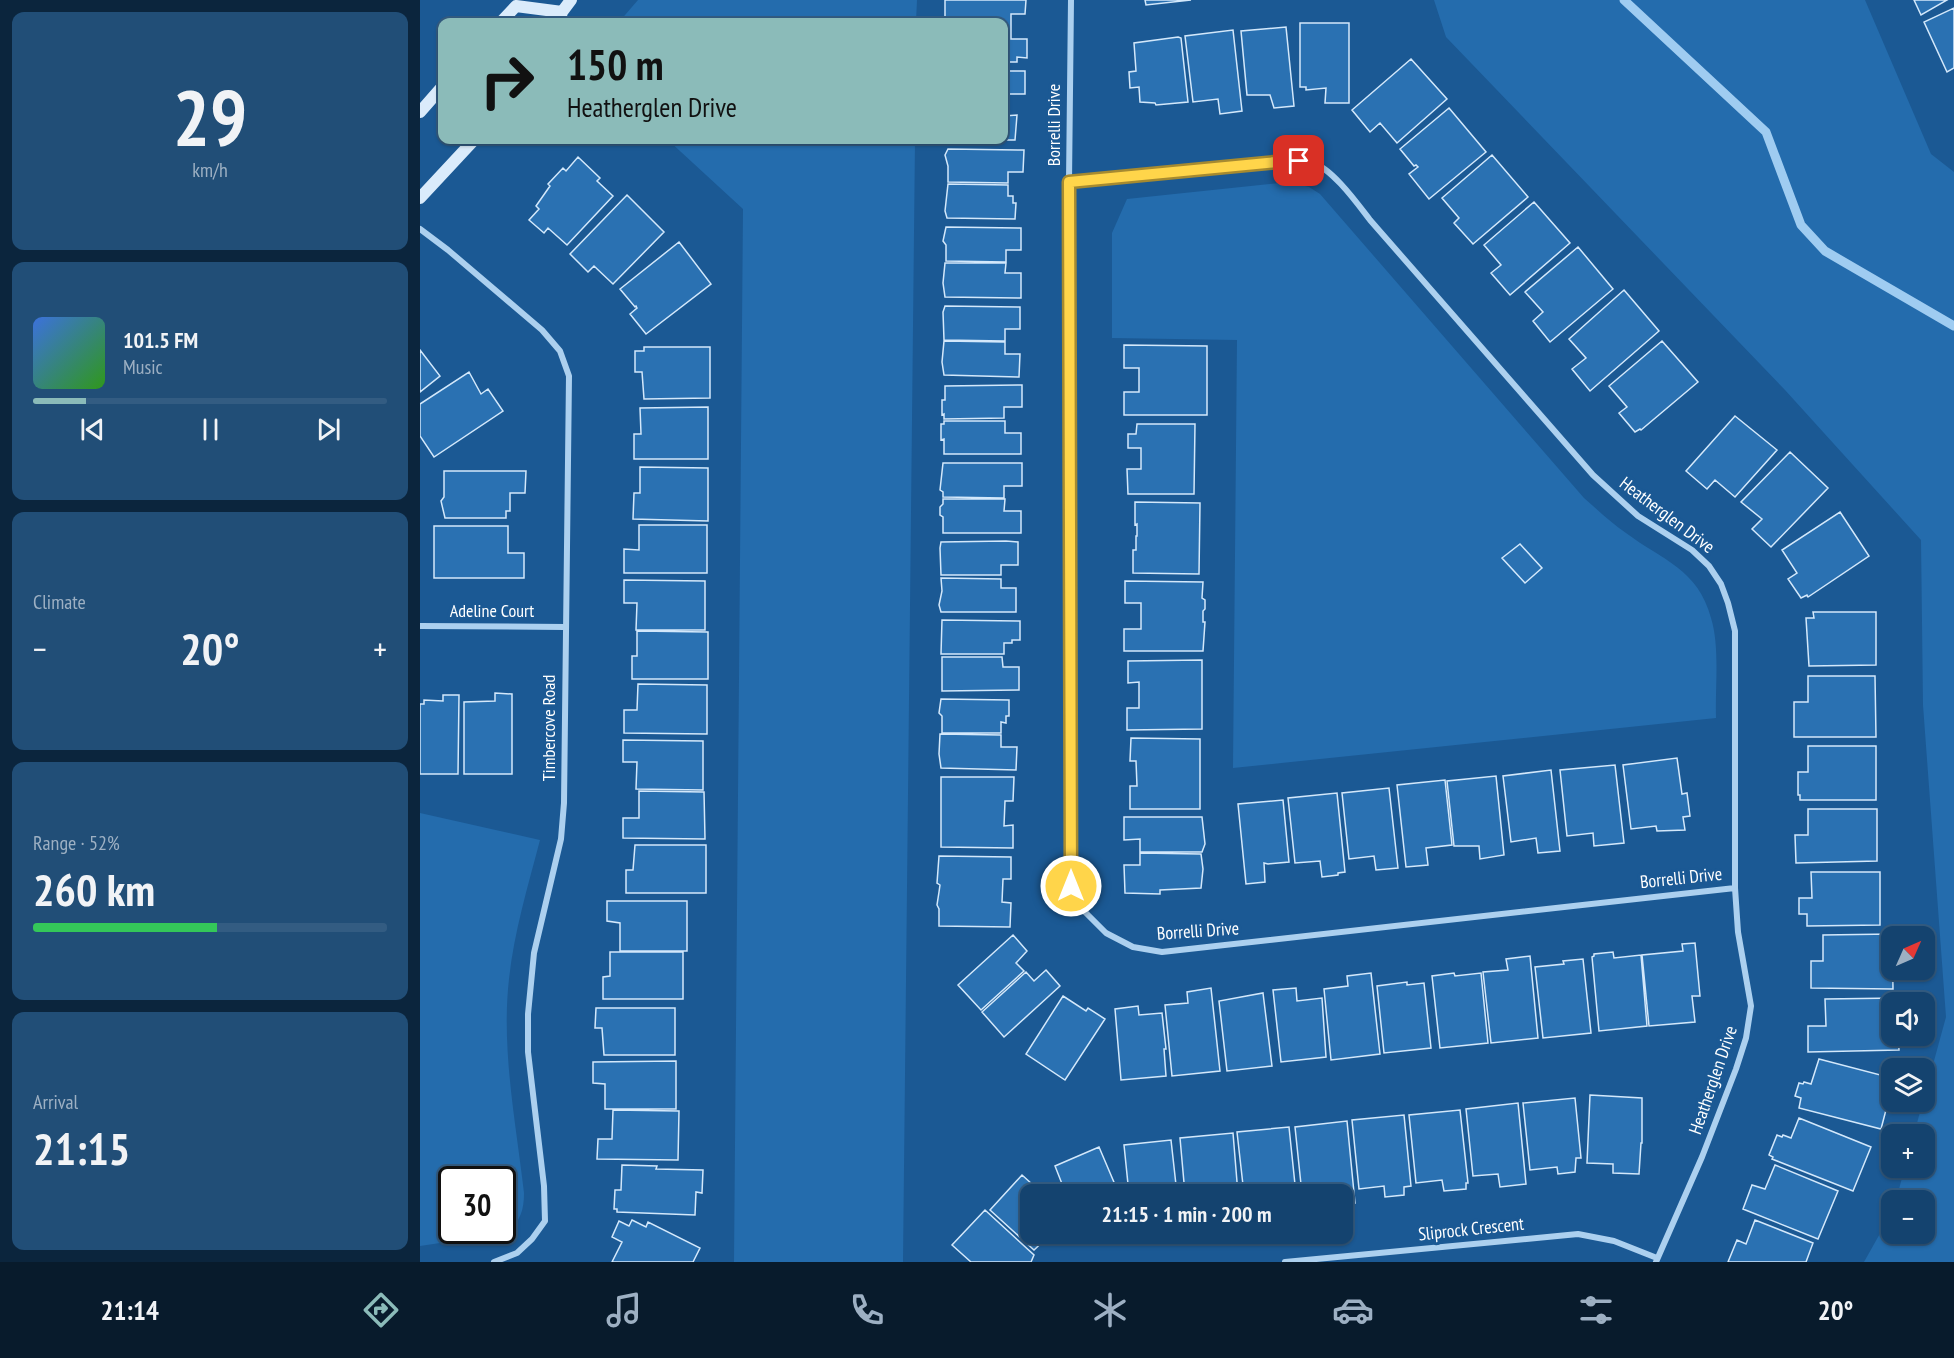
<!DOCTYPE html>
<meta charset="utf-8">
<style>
:root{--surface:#14436f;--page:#214e77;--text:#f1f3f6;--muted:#9db0c3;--line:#335c82;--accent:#8bbbb9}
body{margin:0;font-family:"PT Sans Narrow",sans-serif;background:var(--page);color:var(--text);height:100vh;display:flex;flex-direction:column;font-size:22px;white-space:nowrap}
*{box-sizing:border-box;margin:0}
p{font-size:20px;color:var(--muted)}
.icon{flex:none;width:33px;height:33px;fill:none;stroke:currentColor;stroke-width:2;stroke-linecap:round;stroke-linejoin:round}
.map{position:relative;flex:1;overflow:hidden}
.sheet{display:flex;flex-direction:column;gap:12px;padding:12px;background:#0b253d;width:420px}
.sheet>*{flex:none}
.banner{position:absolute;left:18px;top:18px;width:570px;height:126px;border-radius:12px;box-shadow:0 2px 4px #0004,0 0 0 2px var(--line);background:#8bbbb9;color:#111;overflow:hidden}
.needle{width:39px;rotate:45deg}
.fabs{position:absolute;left:1461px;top:926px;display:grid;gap:12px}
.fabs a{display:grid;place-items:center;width:54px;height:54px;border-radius:12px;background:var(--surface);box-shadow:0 2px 4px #0004,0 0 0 2px var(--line);font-size:30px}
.speed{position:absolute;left:18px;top:1166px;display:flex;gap:12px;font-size:30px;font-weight:700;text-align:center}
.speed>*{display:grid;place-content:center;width:78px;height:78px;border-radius:50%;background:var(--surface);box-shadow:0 2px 4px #0004,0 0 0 2px var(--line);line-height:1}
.speed .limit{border:3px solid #111;border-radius:9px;background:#fff;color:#111}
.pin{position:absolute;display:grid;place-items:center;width:51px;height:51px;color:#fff;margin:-26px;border-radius:12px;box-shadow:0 3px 9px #0006}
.me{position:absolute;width:66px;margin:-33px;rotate:0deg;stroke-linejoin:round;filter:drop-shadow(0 0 4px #0008)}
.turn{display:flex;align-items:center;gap:21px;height:126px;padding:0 30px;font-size:27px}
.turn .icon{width:78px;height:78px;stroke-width:2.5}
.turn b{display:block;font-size:42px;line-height:51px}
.big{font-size:45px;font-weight:700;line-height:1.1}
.sheet .widget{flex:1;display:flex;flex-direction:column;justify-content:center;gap:9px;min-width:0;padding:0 21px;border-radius:12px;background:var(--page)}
.sheet .dial{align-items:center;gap:0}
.dial b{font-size:78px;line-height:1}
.song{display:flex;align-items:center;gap:18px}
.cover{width:72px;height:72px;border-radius:9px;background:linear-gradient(135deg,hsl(220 70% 55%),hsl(110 70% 35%))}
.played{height:6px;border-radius:3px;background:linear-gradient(90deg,var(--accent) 15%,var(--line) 15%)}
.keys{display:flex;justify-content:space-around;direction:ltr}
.heat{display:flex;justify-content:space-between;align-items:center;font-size:33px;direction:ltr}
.charge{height:9px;border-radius:4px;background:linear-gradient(90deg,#34c759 52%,var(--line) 0)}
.trip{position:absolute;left:600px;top:1184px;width:333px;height:60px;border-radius:12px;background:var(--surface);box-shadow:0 2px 4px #0004,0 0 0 2px var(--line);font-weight:700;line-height:60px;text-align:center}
.dock{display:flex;height:96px;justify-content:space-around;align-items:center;background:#081b2c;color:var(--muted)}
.dock .icon{width:42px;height:42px}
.dock .on{color:var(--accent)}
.dock b{font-size:27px;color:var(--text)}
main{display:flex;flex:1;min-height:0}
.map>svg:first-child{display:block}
.green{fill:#246cad;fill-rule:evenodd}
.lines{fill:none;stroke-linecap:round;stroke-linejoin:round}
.stream{stroke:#9fccf1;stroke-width:9}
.building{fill:#2a71b2;stroke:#d3e8fb;stroke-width:1.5}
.street{stroke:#acd0ef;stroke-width:6}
.secondary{stroke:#daebfb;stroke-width:12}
.route-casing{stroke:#a68a30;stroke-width:15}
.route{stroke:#ffd54a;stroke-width:10}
.labels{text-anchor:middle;stroke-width:6;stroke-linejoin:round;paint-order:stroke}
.street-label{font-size:18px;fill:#fff;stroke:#1b5994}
</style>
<main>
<section class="sheet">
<div class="widget dial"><b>29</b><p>km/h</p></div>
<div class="widget">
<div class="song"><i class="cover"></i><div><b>101.5 FM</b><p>Music</p></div></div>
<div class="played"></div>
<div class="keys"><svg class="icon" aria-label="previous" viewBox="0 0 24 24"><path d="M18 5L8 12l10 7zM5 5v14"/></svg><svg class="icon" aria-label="pause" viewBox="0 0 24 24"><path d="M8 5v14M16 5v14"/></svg><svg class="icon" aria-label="next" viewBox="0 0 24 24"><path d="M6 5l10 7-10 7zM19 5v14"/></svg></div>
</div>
<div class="widget"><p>Climate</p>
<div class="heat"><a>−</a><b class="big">20°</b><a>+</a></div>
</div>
<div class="widget"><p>Range · 52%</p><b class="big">260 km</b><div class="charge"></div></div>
<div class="widget"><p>Arrival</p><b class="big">21:15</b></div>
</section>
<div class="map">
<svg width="1534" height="1262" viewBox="0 0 1534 1262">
<rect width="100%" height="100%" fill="#1b5994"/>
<path class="green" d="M218,0H497L496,22H199Z
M1014,0H1445L1511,154L1534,172V1262H1444L1471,1214L1472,1233H1504V1200H1476L1485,1167H1504V1134H1494L1526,1017L1503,705L1501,540L1365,390L1026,37Z
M248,140H495L483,1262H314L323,209Z
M869,182L889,187L900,194L1164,498C1178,510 1191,523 1206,533C1242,560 1278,569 1291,618C1300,647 1295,687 1296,718L813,768L817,340L692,338V233L707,199Z
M0,813L120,840C108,886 94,932 89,979C81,1049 96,1123 104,1193C104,1211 100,1221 87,1233L0,1246ZM32,1179H82V1230H32Z"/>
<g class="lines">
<path class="stream" d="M1204,0L1346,132L1381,225L1405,251L1534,326"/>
</g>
<path class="building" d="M525,0H606L605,14H591V39H607V58L597,57V62H584V22H525Z
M725,0H771L726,5Z
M1494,0H1527L1501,15Z
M1534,8V68L1527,72L1504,22Z
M880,23H929V103H905L906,88L886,90V87H880Z
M866,27L874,106L854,108L850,95H827L821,31Z
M813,30L822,111L800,114L798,99L773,102L765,36Z
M758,37L761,38L768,102L736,105L735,103L720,102L719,87L710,88L709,72L716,71L714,43Z
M991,59L1027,99L977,143L960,123L950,132L932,110Z
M584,71H605V94H584Z
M1029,108L1066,152L1009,199L989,174L998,167L996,165L994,166L980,149Z
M597,115L595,140H537H584V116Z
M528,149L604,150L603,172H588V183L528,182V166L525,155Z
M1072,155L1108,197L1053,244L1034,223L1039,218L1022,198Z
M158,157L180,178L177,181L193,196L147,245L128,228L124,233L109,220L119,209L116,206L130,186L128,184L143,168L146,171Z
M528,184L588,185V196H593V203H596L595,219L527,218L525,211Z
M207,195L244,232L193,284L174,266L168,272L150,254Z
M1114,202L1150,243L1090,295L1071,273L1081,265L1064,245Z
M526,227L601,228V250H586V262L526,261V245L523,241Z
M259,242L291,284L226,334L210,314L217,308L216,306L215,307L200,289Z
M1158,247L1193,289L1130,342L1113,321L1123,312L1105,292Z
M525,263H586L585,273H601V298L525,297L523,283Z
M1204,290L1239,331L1170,391L1152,369L1166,358L1149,339Z
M525,306L600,307V329H585V341L524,340L523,312Z
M524,341L585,342V354H600L599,377L524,375L522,362Z
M1242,341L1278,382L1221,430L1220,429L1215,432L1199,413L1207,407L1189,386Z
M704,345L787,346V415H704V392H719V368H704Z
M224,347H290V398L224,399L222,372H215V351H224Z
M0,350L20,376L0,392Z
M49,372L61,394L68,389L83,411L14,457L0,436V404Z
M602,385V407H584V418L524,419V414L522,415V400H525V386Z
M288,407V459H214V434H221L220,408Z
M1315,416L1357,450L1315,497L1295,480L1287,489L1266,471Z
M524,421H585V433H601V454H524V439L521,440V424H524Z
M717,424H775L774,494H708L707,469H721V448H708V434H716Z
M1370,452L1408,488L1351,547L1332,529L1342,519L1321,502Z
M523,463H602V486H584V498L523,497V492L520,490Z
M220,467L288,468V521L213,519L214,493H220Z
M24,471H106L105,493H90V511H86V518H25L21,501L24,497Z
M523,499H585L584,511H601V533H523V517L520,515V507L523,504Z
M715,502L780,503L779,574L713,573V550H716V536H717V524L715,525Z
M1420,512L1449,556L1388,597L1387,595L1381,598L1368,579L1377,573L1362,550Z
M219,525H287V573H204V549L219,550Z
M14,526H88V553H104V578H14Z
M586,541L598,542V565H581V575H521L520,548L521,542Z
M1100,544L1122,568L1105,583L1082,558Z
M521,578L581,579V588H596V612H521L519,605L522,591Z
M204,580L285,581V630H216L217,603H204Z
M705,581L783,582L782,598L785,600V609L783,611V622H785L783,651H704V629H721V603H705Z
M1393,612H1456V665L1389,666L1386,618H1394Z
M522,620L600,621V640H592V643H584V654H521Z
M217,631L288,632V679H212V656H217Z
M522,657H582L583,667H599V690L522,691Z
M782,660V729L707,730V708H719V682L708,683V661Z
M1388,676H1455L1456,737H1374V702H1388Z
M218,684L287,685V734L204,733V710H217Z
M75,693L92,694V774H44V702L75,701Z
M23,695H39L38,774H0V704H4V700L23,701Z
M521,699L589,700V716H586V723L581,722V733H522V716L519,713Z
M520,734L581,735V747H597L596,770L521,768L519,754Z
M711,738L780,739V809H710V786H717L716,761H710Z
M203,740L283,741V790L216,789L217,762H203Z
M1388,746H1456V800H1380V795H1378V772H1388Z
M1257,758L1262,794L1267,793L1270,816L1263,817L1265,830L1237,831L1236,826L1211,829L1203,765Z
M1195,765L1204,843L1174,846L1173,833L1147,836L1140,770Z
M1131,770L1140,851L1118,853L1116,838L1091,842L1083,776Z
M1076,776L1084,855L1060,859L1059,846H1034L1027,781Z
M521,777H594L593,801H585L584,826L593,825V848L521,847Z
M1025,780L1032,845L1006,848L1008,865L986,867L977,785Z
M969,788L978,868L956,870L954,856L929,859L922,793Z
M219,791L284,792L285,839L203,838V818H219Z
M917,793L925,872L918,873V875L902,877L900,861L875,863L868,798Z
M863,800L869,862L848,864L844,863L845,882L826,884L818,804Z
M1388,809H1457V861L1376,863L1375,835H1388Z
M704,817H782L785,844L782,852H720V839L704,840Z
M215,845H286V893H206V870H213Z
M720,853L781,854L783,869L781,888L740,890V894L705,893L704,865H720Z
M519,856L591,857V879H583L582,902L591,903L590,927L519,926V909L517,905L519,892L520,885L517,883Z
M1391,872H1460V925L1387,926V914H1379V898H1392Z
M187,901H267V951H200V923L187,921Z
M1472,934L1473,989L1391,988V961H1403V935Z
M593,935L607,951L596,963L604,971L561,1010L538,985Z
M1275,943L1280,996H1272L1275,1022L1229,1026L1222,955L1263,951L1262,944Z
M190,952H263V999H183V977L190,976Z
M1193,952L1194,958L1221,955L1227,1026L1179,1031L1172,957L1174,956V954Z
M1110,956L1118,1038L1071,1043L1063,972L1088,970L1086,959Z
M1163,959L1171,1033L1123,1038L1115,967L1144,964L1143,961Z
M626,970L640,986L584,1037L562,1012L606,972L614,981Z
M951,973L960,1054L911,1060L904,989L928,986L927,976Z
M1034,973L1035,976L1061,973L1068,1043L1020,1048L1012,976Z
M987,982V985L1004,983L1011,1048L964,1053L957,986Z
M791,988L800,1071L752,1076L745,1005L768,1003L767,992Z
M876,988L877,1001L902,998L906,1057L861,1062L853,990Z
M843,993L852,1066L807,1071L799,1001Z
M643,996L666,1011L668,1008L685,1019L645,1080L606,1054Z
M1478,998V1002H1472V1035H1478L1479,1050L1388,1052V1026H1406L1405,999Z
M718,1006L719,1015L742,1013L746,1049H744L746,1076L701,1080L695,1009Z
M176,1008H255V1055H184L182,1028H175Z
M1399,1059L1472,1078V1087L1461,1129L1379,1108L1381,1098L1375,1096L1379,1083L1383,1084L1384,1082L1391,1084Z
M256,1061V1109H185V1084L173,1083V1062Z
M1170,1095L1222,1098V1143H1221L1219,1174L1193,1173V1164L1167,1163Z
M1155,1098L1161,1158H1156L1155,1172L1138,1174L1137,1167L1110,1170L1103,1103Z
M1098,1103L1106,1184L1080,1187L1078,1174L1053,1176L1046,1109Z
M193,1110L259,1111L258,1160L177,1159L178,1139H192Z
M1040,1110L1048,1183H1046V1189L1024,1191L1022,1180L996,1183L989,1115Z
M984,1115L991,1186L984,1187V1195L965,1197L964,1186L939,1189L932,1120Z
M1379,1118L1451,1147L1433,1191L1352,1159L1353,1157L1349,1155L1357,1135L1362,1137L1363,1135L1371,1138Z
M927,1121L935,1203L922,1204V1194H907V1192L882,1194L875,1127Z
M869,1127L876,1194H824L817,1132Z
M813,1133L818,1194H765L760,1138Z
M751,1140L757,1194H709L704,1145Z
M679,1147L699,1194H646L635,1166Z
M202,1165L237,1166L236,1169L283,1170L282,1193L276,1192L275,1215L197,1212V1209H194L195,1190H201Z
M1355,1165L1418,1191L1398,1239L1323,1209L1332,1185L1345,1189Z
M602,1175L623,1194H610V1233H632L614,1250L570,1210Z
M565,1210L614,1255L611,1262H551L532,1245Z
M212,1220L226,1227L228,1222L280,1248L273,1262H192L202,1242L192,1237L199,1221L209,1226Z
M1335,1220L1393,1243L1386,1262H1308L1317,1240L1326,1244Z"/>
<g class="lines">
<path class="street" d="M651,0L649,182L650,886L665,912L686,933L713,947L742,952L1315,888
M649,182L867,161C874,161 884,159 891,162C912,168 937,203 950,220L1173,475L1218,516L1272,550L1289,566L1301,584L1308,603L1315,631V888L1318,932L1331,1006L1326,1038L1316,1069L1282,1157L1236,1262
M0,229L28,250L122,330L140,351L149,376L144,803L141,839L114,953L108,1014V1052L124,1186L125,1221L112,1239L97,1253L74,1262
M0,626L145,627
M865,1262L1158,1234L1194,1241L1237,1258"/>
<path class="secondary" d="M81,22L96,6L142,12
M139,22L142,12L151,0
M0,112L22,87
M0,198L54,140"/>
</g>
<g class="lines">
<g class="route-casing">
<path id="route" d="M651,886L649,182L867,161H879"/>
</g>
<use href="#route" class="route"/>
</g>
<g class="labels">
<g class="street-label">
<text transform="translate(634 125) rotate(-90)" y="6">Borrelli Drive</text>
<text transform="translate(1247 515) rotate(37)" y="6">Heatherglen Drive</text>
<text x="72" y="617">Adeline Court</text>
<text transform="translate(129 728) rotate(-90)" y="6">Timbercove Road</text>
<text transform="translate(1261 878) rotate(-6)" y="6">Borrelli Drive</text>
<text transform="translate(778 931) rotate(-4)" y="6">Borrelli Drive</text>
<text transform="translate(1293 1080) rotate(-71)" y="6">Heatherglen Drive</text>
<text transform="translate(1051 1229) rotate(-6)" y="6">Sliprock Crescent</text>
</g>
</g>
</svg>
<div class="fabs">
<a><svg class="needle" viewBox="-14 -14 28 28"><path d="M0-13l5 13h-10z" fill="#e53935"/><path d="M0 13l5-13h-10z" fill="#9db0c3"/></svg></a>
<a><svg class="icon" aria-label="sound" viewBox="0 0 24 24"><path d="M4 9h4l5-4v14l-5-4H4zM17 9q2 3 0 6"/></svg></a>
<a><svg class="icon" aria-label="layers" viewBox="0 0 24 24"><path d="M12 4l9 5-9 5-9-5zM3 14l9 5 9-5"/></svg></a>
<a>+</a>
<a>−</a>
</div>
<div class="speed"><div class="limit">30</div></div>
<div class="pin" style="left:879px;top:161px;background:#d93025"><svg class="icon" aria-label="arrive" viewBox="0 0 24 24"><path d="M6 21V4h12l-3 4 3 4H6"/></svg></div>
<svg class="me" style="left:651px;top:886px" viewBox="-20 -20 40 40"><circle r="17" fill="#ffd54a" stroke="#fff" stroke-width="3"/><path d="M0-11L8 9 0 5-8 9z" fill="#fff"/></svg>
<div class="trip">21:15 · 1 min · 200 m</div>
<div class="banner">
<div class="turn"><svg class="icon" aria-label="right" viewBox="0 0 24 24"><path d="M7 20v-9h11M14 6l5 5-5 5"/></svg><div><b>150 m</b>Heatherglen Drive</div></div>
</div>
</div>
</main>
<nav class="dock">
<b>21:14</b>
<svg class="icon on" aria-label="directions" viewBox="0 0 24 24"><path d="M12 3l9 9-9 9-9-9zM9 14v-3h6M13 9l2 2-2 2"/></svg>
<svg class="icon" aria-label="music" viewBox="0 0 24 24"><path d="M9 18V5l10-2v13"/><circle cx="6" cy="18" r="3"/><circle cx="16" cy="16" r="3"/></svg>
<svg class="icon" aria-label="phone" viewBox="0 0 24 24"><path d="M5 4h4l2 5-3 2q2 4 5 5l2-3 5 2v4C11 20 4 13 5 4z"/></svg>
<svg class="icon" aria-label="climate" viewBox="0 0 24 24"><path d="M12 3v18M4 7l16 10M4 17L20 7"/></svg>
<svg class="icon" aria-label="car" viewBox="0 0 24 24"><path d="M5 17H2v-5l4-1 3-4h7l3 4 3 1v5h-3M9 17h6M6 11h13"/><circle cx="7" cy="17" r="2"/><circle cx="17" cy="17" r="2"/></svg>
<svg class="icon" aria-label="filters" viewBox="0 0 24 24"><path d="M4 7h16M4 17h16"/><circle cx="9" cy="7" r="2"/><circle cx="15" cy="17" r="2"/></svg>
<b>20°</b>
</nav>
